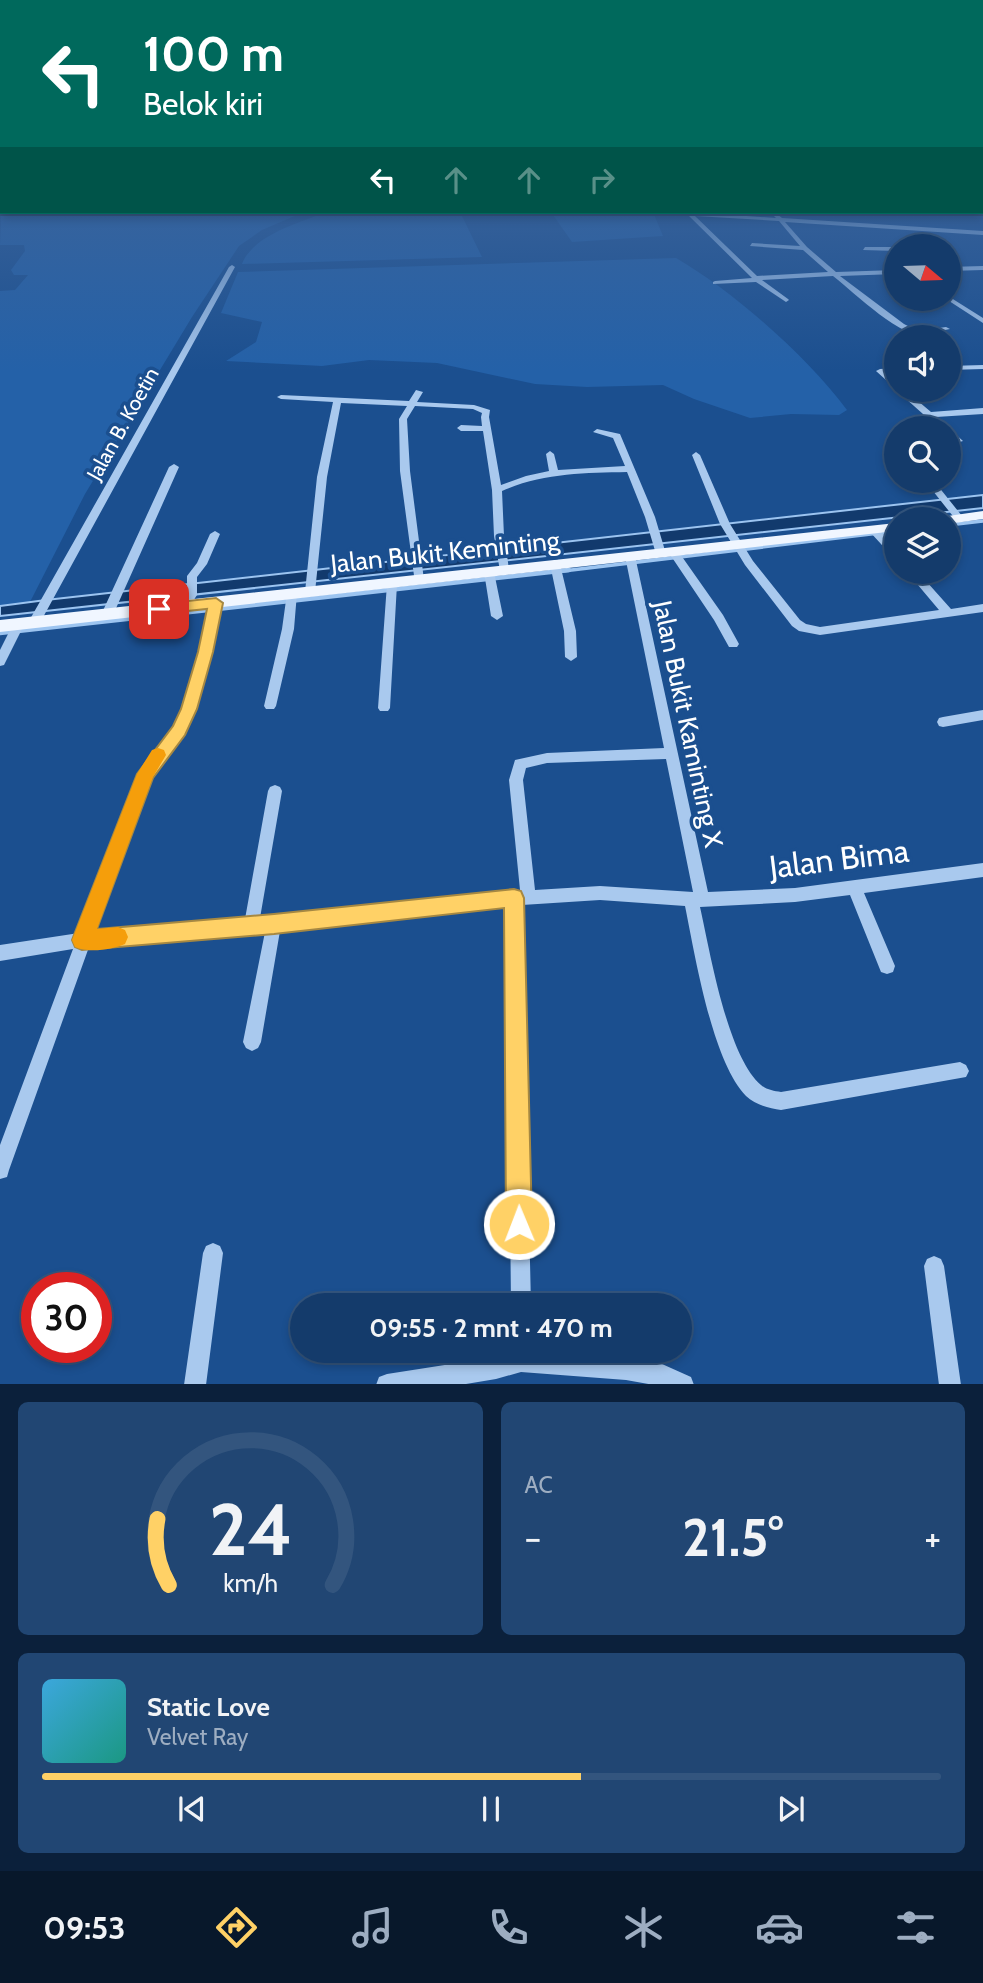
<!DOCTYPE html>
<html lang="id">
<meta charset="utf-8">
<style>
:root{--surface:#143b6b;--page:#214673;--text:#f1f3f6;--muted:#9dadc1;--line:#33557e;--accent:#ffd166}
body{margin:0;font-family:Cabin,sans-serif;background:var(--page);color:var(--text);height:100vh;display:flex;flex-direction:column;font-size:26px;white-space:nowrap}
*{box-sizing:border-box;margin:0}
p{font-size:23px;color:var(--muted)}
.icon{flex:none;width:38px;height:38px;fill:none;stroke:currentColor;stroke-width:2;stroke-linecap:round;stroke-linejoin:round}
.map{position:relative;height:1384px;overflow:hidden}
.details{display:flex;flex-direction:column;gap:18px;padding:18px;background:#0b203b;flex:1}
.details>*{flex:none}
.top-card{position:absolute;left:0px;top:0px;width:984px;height:214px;box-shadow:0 4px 10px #0003,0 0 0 2px var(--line);background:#00695c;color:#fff;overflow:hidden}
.needle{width:46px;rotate:109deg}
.buttons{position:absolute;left:884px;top:234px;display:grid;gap:14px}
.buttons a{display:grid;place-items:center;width:77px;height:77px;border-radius:50%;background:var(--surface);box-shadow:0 4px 10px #0003,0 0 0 2px var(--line);font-size:35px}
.speed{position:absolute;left:21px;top:1272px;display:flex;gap:14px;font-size:35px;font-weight:700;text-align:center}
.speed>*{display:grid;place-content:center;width:91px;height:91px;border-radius:50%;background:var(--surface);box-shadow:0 4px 10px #0003,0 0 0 2px var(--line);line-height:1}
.speed .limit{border:10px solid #d22;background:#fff;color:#111}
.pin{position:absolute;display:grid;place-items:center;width:60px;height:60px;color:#fff;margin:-30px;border-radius:14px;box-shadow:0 4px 10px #0006}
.me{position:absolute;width:77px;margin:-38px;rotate:359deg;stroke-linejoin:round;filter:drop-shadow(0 0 5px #0008)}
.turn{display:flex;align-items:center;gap:24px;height:147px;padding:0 28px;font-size:32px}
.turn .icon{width:91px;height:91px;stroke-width:2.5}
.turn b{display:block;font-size:49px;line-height:60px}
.lanes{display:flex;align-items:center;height:66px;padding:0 28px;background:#0003;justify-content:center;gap:35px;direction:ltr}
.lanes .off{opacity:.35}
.big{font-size:52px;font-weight:700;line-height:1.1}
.details .card{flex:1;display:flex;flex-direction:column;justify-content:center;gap:10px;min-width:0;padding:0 24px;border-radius:10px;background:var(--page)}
.details .dial{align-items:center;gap:0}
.dial svg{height:182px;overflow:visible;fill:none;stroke:var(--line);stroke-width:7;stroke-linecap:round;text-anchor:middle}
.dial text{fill:var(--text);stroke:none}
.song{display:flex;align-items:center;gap:21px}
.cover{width:84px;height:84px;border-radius:10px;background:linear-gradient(135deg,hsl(200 70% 55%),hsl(170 70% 35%))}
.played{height:7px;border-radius:4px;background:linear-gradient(90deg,var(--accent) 60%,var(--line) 60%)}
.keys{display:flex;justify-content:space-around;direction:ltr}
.heat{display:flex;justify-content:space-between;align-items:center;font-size:38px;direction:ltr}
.details .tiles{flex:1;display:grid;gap:18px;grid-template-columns:1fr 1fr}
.card:last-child{grid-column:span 2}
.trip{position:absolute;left:290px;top:1293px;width:402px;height:70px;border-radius:35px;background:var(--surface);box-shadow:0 4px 10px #0003,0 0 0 2px var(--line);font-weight:700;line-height:70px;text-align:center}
.menu{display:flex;height:112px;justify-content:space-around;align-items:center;background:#08182b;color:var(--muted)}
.menu .icon{width:49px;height:49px}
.menu .on{color:var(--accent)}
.menu b{font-size:32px;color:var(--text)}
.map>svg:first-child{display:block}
.green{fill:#2461a8}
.water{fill:#123a6d;stroke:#9cc4f0;stroke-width:2}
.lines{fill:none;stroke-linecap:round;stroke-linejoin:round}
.stream-far1{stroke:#9cc4f0;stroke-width:3.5}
.stream{stroke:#9cc4f0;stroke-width:4.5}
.minor{fill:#a9c9ee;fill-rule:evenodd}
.major{fill:#f0f6ff;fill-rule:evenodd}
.route{fill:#ffd166;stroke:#a68842;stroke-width:2}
.slow{fill:#f59e0b}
.labels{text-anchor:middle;stroke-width:7;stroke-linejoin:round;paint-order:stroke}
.far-street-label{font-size:21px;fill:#fff;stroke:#1b4f8f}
.street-label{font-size:26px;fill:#fff;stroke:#1b4f8f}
.near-street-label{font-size:32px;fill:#fff;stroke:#1b4f8f}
</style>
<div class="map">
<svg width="983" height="1385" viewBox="0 0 983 1385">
<rect width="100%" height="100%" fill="#1b4f8f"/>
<path class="green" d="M2,189V212H304L262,230L239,246L192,317L85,494L30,602L0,606V291L15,290L28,275H14L11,270L25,251L24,245H0Z
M326,212H460L482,257L242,264C253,235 299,223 326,212Z
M551,212H653L663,236L572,242Z
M676,258C733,291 808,357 847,410L839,415L791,414L750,418L694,399L663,385L587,387L535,384L437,363L369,360L322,366L226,361L256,342L262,322L221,313L238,272Z"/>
<path class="water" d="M983,495V508L0,616V606L46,600Z"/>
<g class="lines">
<path class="stream-far1" d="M948,525L983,521
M555,572L896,531"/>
<path class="stream" d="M0,633L569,570"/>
<path class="minor" d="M690,212L776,218L774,216L777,214L782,218L983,231V235L785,222L807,247L836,272L896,270V274L840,276L904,324L918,331L946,327L950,329L925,334L931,338C900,338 857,295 833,276L762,280L788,299L789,300L786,302L756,282L713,284V282L715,281L752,278L688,215ZM695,216L779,221L800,246L752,243L750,246L803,250L828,272L757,276Z
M865,247H896V251L863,250Z
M232,265L235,267L41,621L35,625L31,624L29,621L229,267Z
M983,266V270L948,271V267Z
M948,296L983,318V323L946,299H948Z
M983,365V369L948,370V366Z
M896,368V372L886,373L896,382V389L876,371L880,369Z
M416,390L423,392L417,402L474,405L490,410L489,417L501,485L526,476L549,471L546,454L550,451L554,454L558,470L625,466L613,438L593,432L597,429L620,434L655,517L666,554L665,556L661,557L656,554L645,517L627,472C584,473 542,473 502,491L504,536L509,569L504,573L500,571L494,536L492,490L483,431H461L457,428L461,425L482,426L481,417L482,413L473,409L415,406L407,419L410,471L424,580L423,583H415L400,471L399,419L407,406L341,403L327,477L315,592L310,596L306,595L305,592L317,477L333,402L281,399L277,397L281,395L409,401Z
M896,390H905L931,412L983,408V414L936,417L963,441L956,443L948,437V429H940L927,417H923V414Z
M895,436L896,437V444L891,439Z
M696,452L700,455L730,524L753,561L800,620L806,624L820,627L939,610L907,572H918L951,609L983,604V612L820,635L799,631L792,626L745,565L720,524L692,455Z
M174,464L179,467L113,615L111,618H103L101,615L169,467Z
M925,481H934L962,516V520H956Z
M874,527L878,528L896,548V557L892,556L870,532L869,530Z
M215,531L220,534L207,564L197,577V595L188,609H180L178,606L187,594V576L197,563L210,534Z
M674,550L678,551L723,615L739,644L737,647H729L714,620L669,553Z
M630,553L635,556L708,892L795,888L983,863V877L864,893L895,966L893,972L887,974L881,972L850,895L795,902L700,907C710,951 727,1056 761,1085C767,1090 774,1091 781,1092L960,1062L966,1065L969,1071L966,1077L781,1110C769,1108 755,1105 746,1096C712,1061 695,955 685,906L600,900L522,905L531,1306H511L507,906L280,931L261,1042L258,1048L252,1051L246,1048L243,1042L265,932L89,947L9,1170L7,1177L0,1179V1145L73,949L0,961V945L79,933L138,774L174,726L187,701L212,600L216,599L222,603L208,668L199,701L184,734L151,776L95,931L245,919L268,791L270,787L275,785L280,787L282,791L260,918L520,890L509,780L515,760L547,753L664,748L625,556ZM666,759L693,892L600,886L535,890L523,780L526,768L547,763Z
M555,561L560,564L576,631L577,657L571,661L565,657L564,631L550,564Z
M489,568L494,572L503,616L497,620L491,616L484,572Z
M392,580L397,584L390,708L388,711H380L378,708L387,584Z
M292,589L297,593L294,629L276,706L274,709H266L264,706L282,629L287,593Z
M19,619L25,623L4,665L0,666V650L15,620Z
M983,710V720L943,727L939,726L937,722L939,718L943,717Z
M213,1243L220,1246L223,1253L206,1385H184L203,1253L206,1246Z
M934,1256L941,1259L944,1266L961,1385H939L924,1266L927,1259Z
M518,1351L626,1358L662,1364L691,1377L694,1385H654L626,1380L521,1372L496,1379L460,1385H376L379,1377L387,1374L496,1357Z"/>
<path class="major" d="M983,511V519L948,524V520H941L948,516Z
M896,523V531L0,632V620Z"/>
</g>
<linearGradient id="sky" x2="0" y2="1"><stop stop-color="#0f2b4f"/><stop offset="0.48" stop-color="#39639b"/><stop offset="1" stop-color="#39639b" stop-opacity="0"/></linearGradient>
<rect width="983" height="371" fill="url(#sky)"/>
<path class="route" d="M216,598L223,603L213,652L197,709L185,735L153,778L97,929L274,914L514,889L521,891L524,898L532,1224L528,1233L519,1237L510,1233L506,1224L504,908L274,934L82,950L75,947L72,940L137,774L173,726L181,709L198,652L207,609L159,614L151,609L159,604Z"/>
<path class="slow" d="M158,748L164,750L166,755L153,777L97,929L118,927L125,930L128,937L125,944C112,950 88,953 75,947L72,940L137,774L152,750Z"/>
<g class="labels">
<g class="far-street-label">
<text transform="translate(123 424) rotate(-61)" y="7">Jalan B. Koetin</text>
</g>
<g class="street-label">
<text transform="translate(445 552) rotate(-6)" y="9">Jalan Bukit Keminting</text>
<text transform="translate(688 724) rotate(78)" y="9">Jalan Bukit Kaminting X</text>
</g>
<g class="near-street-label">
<text transform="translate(839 859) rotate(-7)" y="11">Jalan Bima</text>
</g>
</g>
</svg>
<div class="buttons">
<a><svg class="needle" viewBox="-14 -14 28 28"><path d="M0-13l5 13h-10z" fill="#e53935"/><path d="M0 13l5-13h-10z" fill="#9dadc1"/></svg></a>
<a><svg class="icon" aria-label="sound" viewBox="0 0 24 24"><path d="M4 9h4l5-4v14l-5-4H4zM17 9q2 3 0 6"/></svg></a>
<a><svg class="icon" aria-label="search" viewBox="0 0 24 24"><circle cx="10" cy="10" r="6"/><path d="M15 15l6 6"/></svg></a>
<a><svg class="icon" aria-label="layers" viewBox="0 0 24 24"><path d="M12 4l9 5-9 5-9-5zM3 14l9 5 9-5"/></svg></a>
</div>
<div class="speed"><div class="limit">30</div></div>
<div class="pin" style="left:159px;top:609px;background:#d93025"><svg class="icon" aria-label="arrive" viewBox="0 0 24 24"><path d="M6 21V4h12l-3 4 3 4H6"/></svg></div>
<svg class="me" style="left:519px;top:1224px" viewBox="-20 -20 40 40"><circle r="17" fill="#ffd166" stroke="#fff" stroke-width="3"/><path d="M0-11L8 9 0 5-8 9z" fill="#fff"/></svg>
<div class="trip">09:55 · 2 mnt · 470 m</div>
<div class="top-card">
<div class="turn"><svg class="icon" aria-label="left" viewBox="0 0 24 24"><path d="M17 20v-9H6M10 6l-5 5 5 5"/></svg><div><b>100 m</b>Belok kiri</div></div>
<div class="lanes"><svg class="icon" aria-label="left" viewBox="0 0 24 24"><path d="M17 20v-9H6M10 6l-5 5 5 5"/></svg><svg class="icon off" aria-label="ahead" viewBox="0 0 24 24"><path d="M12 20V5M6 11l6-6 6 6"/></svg><svg class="icon off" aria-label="ahead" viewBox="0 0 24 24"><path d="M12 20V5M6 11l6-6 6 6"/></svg><svg class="icon off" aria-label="right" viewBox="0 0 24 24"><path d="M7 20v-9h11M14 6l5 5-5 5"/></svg></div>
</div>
</div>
<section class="details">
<div class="tiles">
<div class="card dial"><svg viewBox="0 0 100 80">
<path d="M14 69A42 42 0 1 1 86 69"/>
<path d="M14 69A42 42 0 0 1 9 40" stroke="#ffd166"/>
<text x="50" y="56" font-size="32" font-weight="700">24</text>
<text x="50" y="72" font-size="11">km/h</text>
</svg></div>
<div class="card"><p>AC</p>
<div class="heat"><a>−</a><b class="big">21.5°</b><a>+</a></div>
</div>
<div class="card">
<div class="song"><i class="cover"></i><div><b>Static Love</b><p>Velvet Ray</p></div></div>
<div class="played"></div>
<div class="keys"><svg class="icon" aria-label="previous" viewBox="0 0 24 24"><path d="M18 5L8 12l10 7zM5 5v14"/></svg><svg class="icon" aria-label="pause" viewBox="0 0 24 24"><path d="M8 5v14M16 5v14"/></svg><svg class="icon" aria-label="next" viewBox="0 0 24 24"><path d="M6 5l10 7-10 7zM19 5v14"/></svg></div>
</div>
</div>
</section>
<nav class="menu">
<b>09:53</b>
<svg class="icon on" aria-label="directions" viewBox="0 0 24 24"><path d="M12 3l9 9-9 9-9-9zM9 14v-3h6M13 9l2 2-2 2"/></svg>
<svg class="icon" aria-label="music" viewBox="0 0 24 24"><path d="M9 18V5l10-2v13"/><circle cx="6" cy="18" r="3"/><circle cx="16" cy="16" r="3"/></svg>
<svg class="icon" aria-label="phone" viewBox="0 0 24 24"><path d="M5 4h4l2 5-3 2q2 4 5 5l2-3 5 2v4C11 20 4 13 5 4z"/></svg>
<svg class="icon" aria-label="climate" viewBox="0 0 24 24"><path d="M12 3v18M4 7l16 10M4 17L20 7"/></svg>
<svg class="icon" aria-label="car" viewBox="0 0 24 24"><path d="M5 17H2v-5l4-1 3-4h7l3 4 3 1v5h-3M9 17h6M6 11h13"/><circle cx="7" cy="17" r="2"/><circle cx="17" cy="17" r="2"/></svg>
<svg class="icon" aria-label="filters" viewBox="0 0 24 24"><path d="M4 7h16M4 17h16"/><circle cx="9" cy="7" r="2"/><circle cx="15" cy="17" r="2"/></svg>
</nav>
